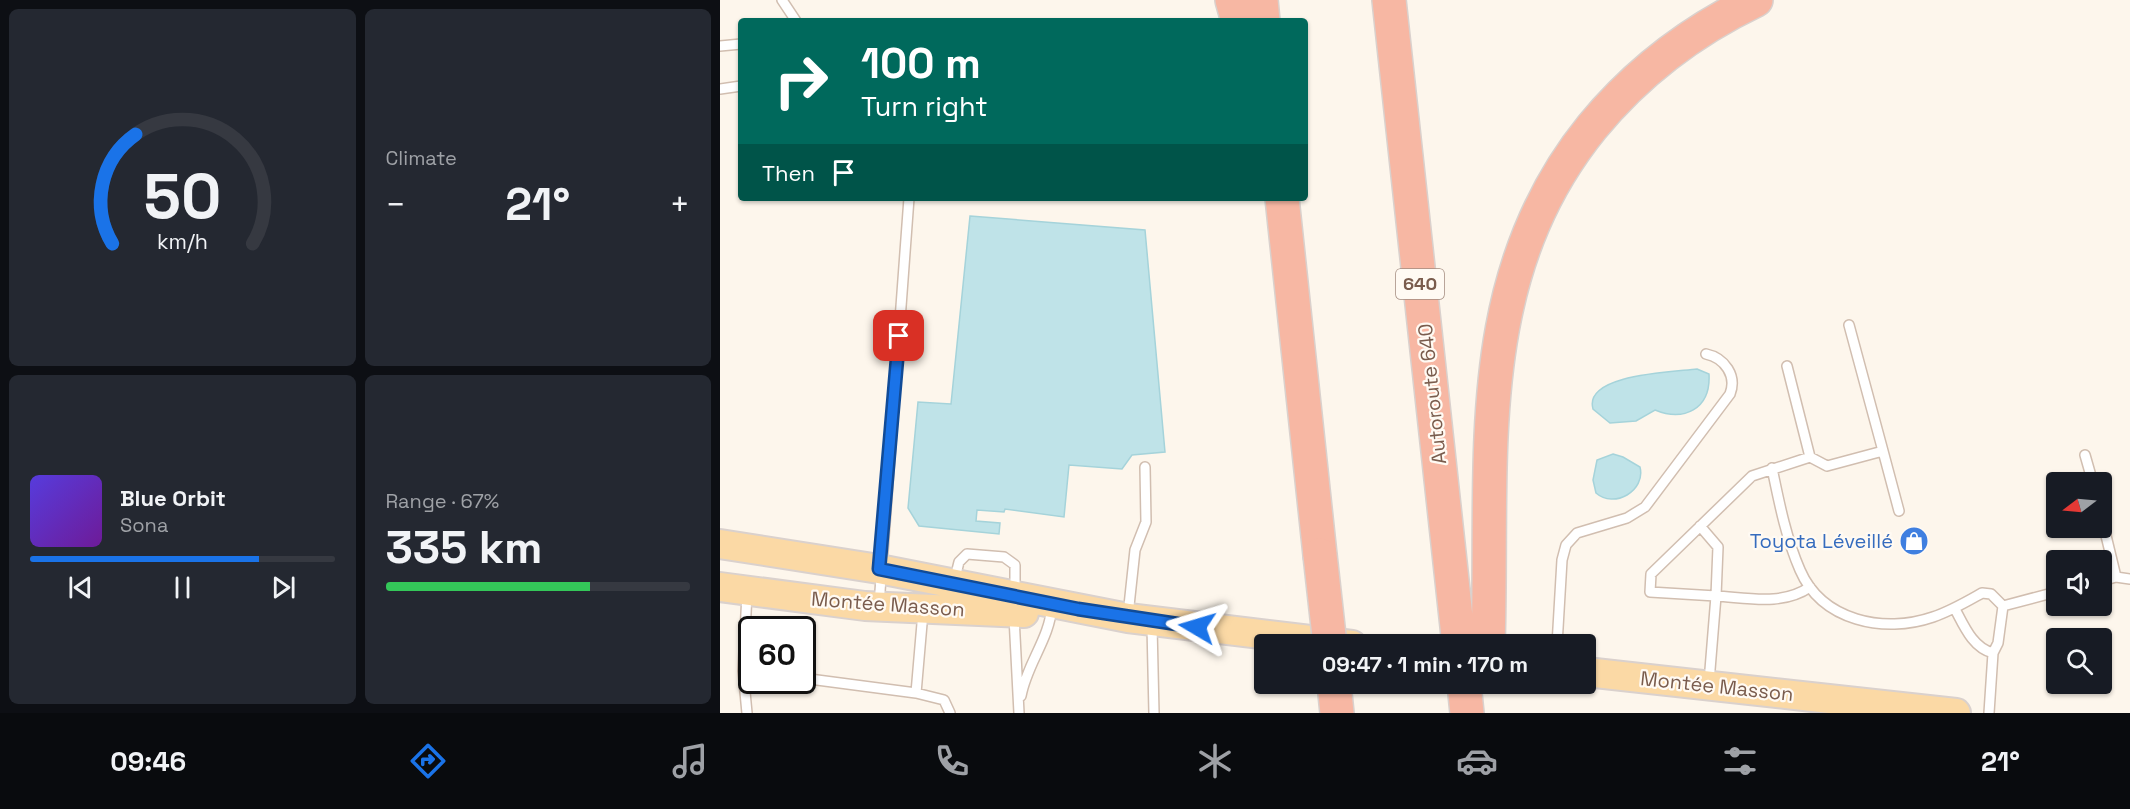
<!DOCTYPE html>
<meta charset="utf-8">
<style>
:root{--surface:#171b24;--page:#242831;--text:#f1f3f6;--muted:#9ea1a6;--line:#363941;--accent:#1a73e8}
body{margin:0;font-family:"Space Grotesk",sans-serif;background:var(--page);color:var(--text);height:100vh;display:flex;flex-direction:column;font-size:22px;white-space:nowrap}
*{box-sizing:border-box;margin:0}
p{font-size:20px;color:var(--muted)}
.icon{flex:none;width:33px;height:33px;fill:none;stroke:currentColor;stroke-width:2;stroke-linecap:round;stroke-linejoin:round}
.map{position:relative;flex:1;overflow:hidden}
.sheet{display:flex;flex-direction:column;gap:9px;padding:9px;background:#0d0f14;width:720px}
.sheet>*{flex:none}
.top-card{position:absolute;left:18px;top:18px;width:570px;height:183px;border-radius:6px;box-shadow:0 2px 4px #0004;background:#00695c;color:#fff;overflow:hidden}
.needle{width:39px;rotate:254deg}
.controls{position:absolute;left:1326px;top:472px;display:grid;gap:12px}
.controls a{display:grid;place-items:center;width:66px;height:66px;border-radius:6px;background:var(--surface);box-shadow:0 2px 4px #0004;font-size:30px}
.speed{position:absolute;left:18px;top:616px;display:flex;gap:12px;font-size:30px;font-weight:700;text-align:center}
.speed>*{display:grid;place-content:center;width:78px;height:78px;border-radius:50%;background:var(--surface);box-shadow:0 2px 4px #0004;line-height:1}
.speed .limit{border:3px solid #111;border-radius:9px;background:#fff;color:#111}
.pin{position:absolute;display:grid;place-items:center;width:51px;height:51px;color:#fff;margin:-26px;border-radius:12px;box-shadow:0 3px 9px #0006}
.me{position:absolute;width:66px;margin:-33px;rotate:277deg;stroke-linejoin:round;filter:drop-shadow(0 0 4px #0008)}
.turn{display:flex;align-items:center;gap:21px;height:126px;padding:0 24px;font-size:27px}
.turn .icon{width:78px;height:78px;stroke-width:2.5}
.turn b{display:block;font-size:42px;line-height:51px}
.then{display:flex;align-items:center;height:57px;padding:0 24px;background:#0003;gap:12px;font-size:22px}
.big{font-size:45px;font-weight:600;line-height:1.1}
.sheet .widget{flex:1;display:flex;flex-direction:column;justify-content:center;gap:9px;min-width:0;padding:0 21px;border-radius:9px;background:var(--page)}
.sheet .dial{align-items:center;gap:0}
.dial svg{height:156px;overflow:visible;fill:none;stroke:var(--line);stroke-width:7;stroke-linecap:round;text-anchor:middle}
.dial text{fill:var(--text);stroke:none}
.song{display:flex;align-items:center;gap:18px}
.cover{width:72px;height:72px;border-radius:9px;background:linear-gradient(135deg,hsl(250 70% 55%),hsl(280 70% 35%))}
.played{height:6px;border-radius:3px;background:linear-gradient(90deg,var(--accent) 75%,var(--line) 75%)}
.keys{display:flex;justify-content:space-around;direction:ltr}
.heat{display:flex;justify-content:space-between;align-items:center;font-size:33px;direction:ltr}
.charge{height:9px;border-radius:4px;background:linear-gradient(90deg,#34c759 67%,var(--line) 0)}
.sheet .tiles{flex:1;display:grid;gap:9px;grid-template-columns:repeat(2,1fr)}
.trip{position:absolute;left:534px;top:634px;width:342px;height:60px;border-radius:6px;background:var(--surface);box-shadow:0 2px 4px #0004;font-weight:600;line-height:60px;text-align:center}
.tab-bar{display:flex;height:96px;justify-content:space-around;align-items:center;background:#090b0e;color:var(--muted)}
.tab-bar .icon{width:42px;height:42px}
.tab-bar .current{color:var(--accent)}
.tab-bar b{font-size:27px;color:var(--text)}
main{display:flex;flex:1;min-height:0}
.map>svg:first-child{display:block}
.water{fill:#bfe3e8;stroke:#a5d3da;stroke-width:1.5}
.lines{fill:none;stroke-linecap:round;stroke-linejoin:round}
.service-casing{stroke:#d1beb0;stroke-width:12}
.primary-casing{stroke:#dad1cd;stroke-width:32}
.motorway-casing{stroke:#dad1cd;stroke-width:36}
.service{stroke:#fff;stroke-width:9}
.primary{stroke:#fbd9a5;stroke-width:28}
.motorway{stroke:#f7b7a3;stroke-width:33}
.motorway-bridge-casing{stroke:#dad1cd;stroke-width:36;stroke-linecap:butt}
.motorway-bridge{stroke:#f7b7a3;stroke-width:33}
.route-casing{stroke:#114b97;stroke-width:15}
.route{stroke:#1a73e8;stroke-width:10}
.labels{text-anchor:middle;stroke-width:4.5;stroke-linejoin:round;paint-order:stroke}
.shield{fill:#fffaf3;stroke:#a28b7f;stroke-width:1.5}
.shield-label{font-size:18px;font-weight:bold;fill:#7a5c4d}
.street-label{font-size:20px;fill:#7a5c4d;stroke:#fffaf3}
.shop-label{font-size:20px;fill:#366cbe;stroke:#fffaf3;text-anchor:end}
</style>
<main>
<section class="sheet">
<div class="tiles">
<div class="widget dial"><svg viewBox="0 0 100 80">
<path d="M14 69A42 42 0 1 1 86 69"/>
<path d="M14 69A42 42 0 0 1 26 13" stroke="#1a73e8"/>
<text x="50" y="56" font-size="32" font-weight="700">50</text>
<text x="50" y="72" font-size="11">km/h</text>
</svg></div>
<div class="widget"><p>Climate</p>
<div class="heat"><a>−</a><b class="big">21°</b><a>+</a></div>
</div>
<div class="widget">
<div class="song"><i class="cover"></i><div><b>Blue Orbit</b><p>Sona</p></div></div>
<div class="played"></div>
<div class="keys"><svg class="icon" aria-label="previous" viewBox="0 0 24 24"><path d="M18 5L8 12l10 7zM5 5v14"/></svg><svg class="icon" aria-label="pause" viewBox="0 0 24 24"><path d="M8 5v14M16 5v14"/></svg><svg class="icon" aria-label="next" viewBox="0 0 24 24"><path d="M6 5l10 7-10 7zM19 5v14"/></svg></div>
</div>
<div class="widget"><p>Range · 67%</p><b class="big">335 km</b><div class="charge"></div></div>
</div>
</section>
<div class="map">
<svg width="1410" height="713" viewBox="0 0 1410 713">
<rect width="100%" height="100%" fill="#fdf6ec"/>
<path class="water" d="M250,216L425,230L445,452L412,455L402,469L349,465L344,517L285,509L284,512L257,510L256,521L280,523L279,534L199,526L188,508L198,402L231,404Z
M977,369L989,374C991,409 964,422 935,410L916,421L890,423L873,409C863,374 955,372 977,369Z
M893,454L903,457L920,467C926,491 894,509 876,493L873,480L877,460Z"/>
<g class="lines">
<g class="service-casing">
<path id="service" d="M62,0L76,21
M0,46L21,44
M0,89L21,86
M1163,451L1179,511
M1365,455L1373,483
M1090,457L1107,466L1163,451L1129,325
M1052,468C1059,502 1066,538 1080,570C1102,621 1164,634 1213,617C1231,611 1246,602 1262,593L1271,594L1283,606
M1382,519L1396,577L1410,579
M980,526L998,547L996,596L930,592L931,574L1032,476L1090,457L1067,366
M1382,581L1396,577
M234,582L239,562L247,554L284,557L295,565V594
M27,594L23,671L32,672
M159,605L189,198
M1235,609C1244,626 1253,648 1273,653
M408,615L415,550L426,522L425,467
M294,617L299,713
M432,626L434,713
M837,645L842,560L846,545L857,533L907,518L925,507L1010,394C1017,376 1005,358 986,354
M23,671L27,713
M82,678L196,693L203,612
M989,682L996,596C1029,598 1062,606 1090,587
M196,693L224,700L230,713
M301,696C307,663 330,639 332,605
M1269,713L1273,653L1278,643L1283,606L1336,592"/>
</g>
<g class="primary-casing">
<path id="primary" d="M0,544L159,569L408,618L632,645
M0,587L145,606L304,613
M866,672L1236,713"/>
</g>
<g class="motorway-casing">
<path id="motorway" d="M512,0L518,21
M541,0L543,21
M669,0L739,645
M562,198L600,555
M768,645C774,461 748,280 872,127C918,71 971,31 1036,0
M614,684L617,713
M744,684L747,713"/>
</g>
<use href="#service" class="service"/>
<use href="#primary" class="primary"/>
<use href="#motorway" class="motorway"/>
<g class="motorway-bridge-casing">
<path id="motorway-bridge" d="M600,555L610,645"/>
</g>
<use href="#motorway-bridge" class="motorway-bridge"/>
</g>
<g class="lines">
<g class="route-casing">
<path id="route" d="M179,336L159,569L358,609L477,627"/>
</g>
<use href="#route" class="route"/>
</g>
<defs>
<g id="shop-disc" transform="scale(1.5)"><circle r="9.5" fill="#3f7fe0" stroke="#fffaf3"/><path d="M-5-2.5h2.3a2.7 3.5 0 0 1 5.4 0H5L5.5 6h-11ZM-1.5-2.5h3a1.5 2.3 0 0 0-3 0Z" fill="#fff"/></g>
</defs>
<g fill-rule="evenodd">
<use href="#shop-disc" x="1194" y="541"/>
</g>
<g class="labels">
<rect class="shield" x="676" y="269" width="48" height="30" rx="4.5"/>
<g class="shield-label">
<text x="700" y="290">640</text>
</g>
<g class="street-label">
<text transform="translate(712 394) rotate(-96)" y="7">Autoroute 640</text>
<text transform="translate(168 604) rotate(4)" y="7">Montée Masson</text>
<text transform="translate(997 686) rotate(6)" y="7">Montée Masson</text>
</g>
<g class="shop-label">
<text x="1173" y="548">Toyota Léveillé</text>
</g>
</g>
</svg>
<div class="controls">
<a><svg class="needle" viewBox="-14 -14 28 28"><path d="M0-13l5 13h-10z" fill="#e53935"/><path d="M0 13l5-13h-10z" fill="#9ea1a6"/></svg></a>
<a><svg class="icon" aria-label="sound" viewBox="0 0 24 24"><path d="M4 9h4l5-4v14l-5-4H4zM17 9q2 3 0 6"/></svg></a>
<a><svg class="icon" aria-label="search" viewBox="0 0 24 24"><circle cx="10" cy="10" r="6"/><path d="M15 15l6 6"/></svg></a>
</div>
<div class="speed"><div class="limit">60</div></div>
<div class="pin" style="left:179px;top:336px;background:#d93025"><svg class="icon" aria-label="arrive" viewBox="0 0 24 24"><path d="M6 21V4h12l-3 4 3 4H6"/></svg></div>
<svg class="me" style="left:477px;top:627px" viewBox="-20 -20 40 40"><path d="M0-17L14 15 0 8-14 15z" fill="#1a73e8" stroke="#fff" stroke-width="4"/></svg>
<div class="trip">09:47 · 1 min · 170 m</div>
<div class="top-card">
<div class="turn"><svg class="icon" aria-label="right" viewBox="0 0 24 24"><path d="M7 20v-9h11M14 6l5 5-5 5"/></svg><div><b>100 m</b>Turn right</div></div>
<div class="then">Then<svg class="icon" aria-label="arrive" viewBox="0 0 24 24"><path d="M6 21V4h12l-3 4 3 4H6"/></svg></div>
</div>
</div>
</main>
<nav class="tab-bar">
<b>09:46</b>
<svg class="icon current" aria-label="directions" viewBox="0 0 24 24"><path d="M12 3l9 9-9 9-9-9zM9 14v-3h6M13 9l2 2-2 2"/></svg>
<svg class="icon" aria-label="music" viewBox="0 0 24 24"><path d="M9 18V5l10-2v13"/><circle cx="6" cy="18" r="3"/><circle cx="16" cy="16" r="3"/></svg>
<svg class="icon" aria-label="phone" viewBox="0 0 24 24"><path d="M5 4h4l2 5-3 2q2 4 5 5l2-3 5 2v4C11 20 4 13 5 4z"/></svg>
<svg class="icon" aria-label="climate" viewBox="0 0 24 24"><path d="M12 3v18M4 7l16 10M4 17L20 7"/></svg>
<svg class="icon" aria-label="car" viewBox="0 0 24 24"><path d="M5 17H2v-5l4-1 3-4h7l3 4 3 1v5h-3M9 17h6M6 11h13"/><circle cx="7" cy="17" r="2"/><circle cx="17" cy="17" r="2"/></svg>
<svg class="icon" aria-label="filters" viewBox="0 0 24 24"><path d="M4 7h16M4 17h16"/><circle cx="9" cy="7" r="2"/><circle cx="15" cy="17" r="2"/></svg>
<b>21°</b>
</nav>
